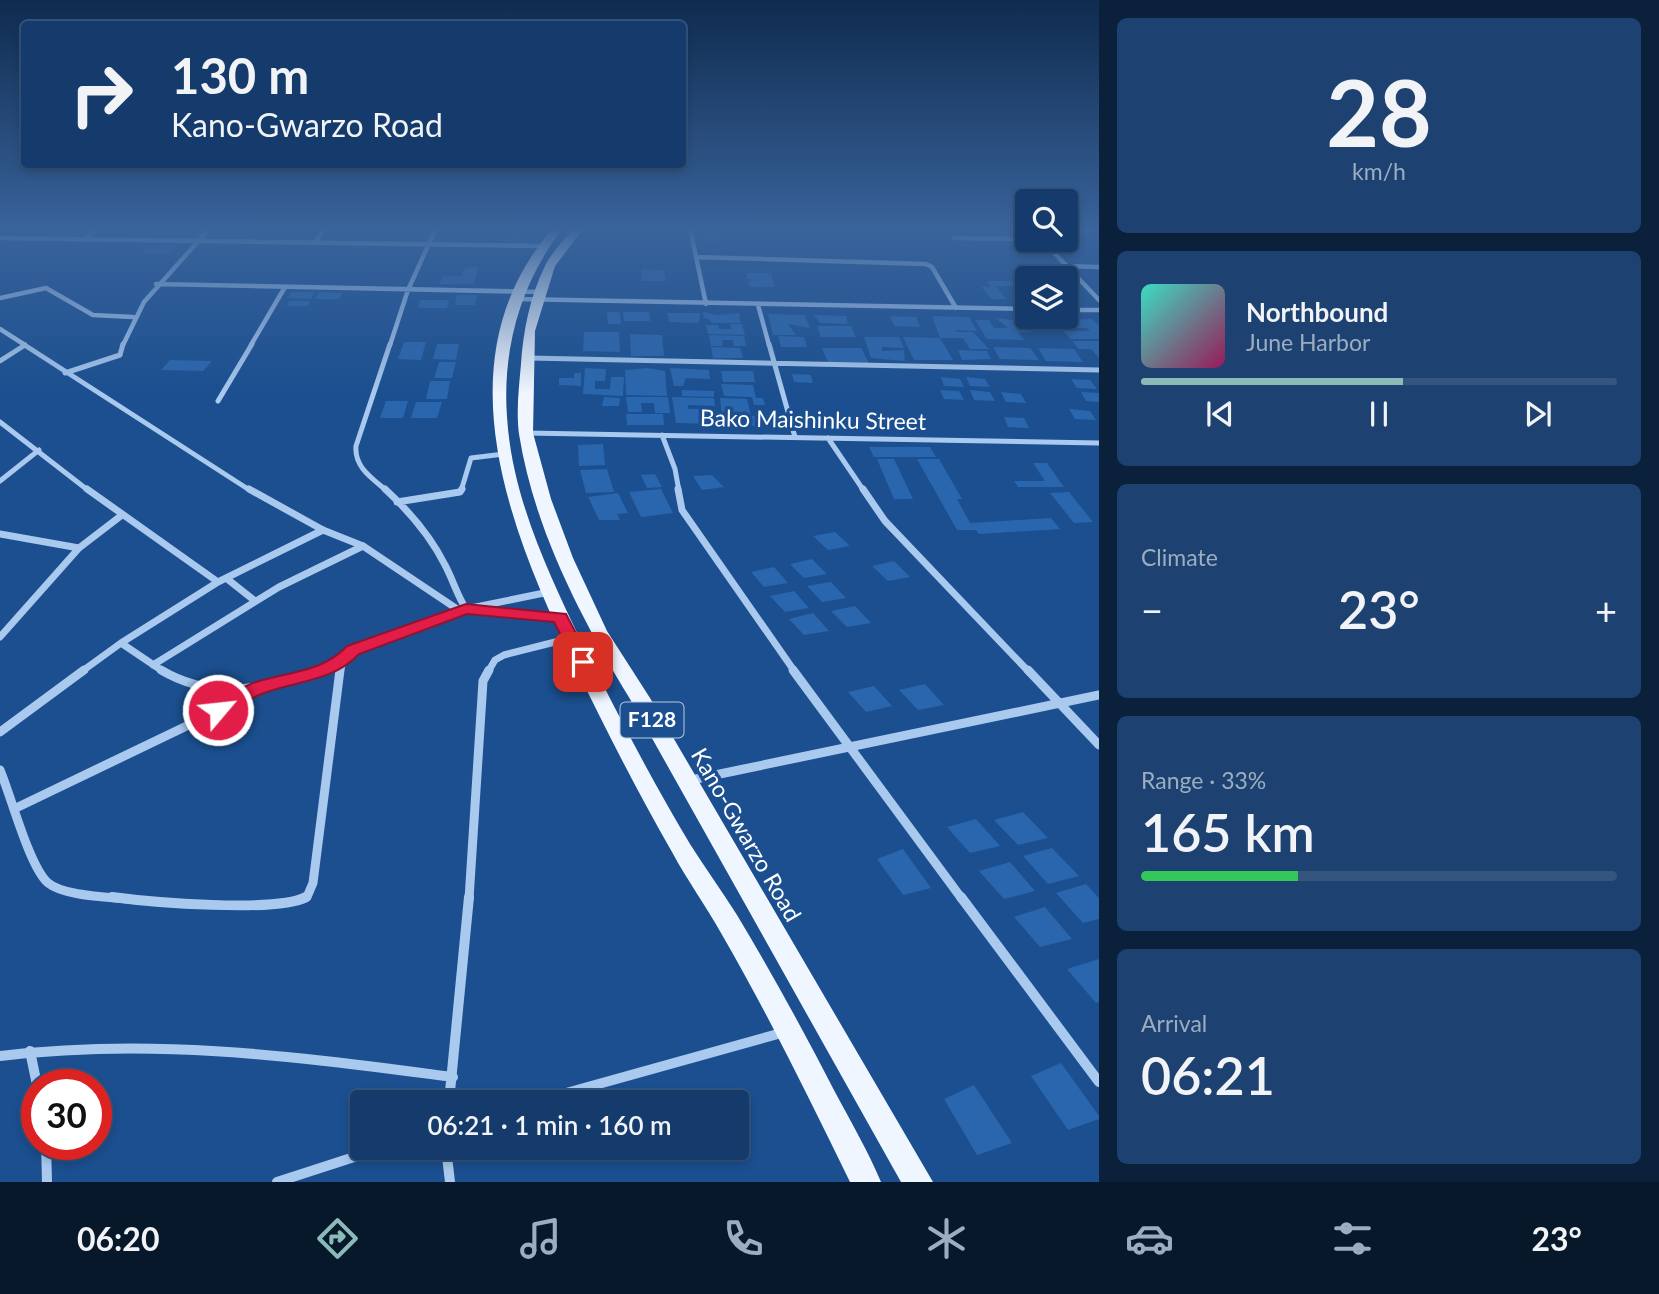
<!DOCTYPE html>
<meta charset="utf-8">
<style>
:root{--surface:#143b6b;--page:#1d4271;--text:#f1f3f6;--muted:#9dadc1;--line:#33557e;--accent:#8bbbb9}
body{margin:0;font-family:Lato,sans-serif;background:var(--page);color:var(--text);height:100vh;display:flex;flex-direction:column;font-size:26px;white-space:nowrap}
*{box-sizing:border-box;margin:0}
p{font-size:23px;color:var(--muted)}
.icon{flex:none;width:38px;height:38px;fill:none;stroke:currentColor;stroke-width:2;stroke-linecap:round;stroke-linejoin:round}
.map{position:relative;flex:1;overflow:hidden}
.sheet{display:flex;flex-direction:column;gap:18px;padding:18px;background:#0b203b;width:560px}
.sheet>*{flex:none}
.hud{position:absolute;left:21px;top:21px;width:665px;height:147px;border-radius:7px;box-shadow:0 4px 10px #0003,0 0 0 2px var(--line);background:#143b6b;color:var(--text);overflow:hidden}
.tools{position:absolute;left:1015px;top:189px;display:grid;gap:14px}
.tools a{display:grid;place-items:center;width:63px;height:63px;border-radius:7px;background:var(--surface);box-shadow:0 4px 10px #0003,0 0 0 2px var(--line);font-size:35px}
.speed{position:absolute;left:21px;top:1069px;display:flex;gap:14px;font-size:35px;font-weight:700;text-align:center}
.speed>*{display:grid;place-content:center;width:91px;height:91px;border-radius:50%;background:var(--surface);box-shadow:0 4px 10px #0003,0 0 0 2px var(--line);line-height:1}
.speed .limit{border:10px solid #d22;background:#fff;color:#111}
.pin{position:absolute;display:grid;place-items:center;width:60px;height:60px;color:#fff;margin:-30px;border-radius:14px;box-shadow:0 4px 10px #0006}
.me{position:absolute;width:77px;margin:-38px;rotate:62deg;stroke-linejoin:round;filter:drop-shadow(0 0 5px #0008)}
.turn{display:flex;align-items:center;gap:24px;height:147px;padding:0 35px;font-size:32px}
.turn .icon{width:91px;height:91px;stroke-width:2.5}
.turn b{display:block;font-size:49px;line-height:60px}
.big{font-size:52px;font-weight:600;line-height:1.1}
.sheet .widget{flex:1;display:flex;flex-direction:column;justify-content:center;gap:10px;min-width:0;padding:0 24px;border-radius:10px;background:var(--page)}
.sheet .dial{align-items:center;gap:0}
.dial b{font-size:91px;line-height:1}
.song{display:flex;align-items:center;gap:21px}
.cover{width:84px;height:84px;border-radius:10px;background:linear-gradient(135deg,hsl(170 70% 55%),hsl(330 70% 35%))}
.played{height:7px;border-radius:4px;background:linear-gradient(90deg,var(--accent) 55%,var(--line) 55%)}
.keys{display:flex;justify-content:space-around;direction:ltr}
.heat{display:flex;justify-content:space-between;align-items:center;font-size:38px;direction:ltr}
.charge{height:10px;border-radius:5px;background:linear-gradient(90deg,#34c759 33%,var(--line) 0)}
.trip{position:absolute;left:350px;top:1090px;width:399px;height:70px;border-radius:7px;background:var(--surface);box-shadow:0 4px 10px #0003,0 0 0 2px var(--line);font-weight:600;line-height:70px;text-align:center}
.tab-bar{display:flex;height:112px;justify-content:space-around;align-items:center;background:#08182b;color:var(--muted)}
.tab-bar .icon{width:49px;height:49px}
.tab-bar .on{color:var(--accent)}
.tab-bar b{font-size:32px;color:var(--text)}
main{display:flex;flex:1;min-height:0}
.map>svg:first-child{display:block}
.building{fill:#2a66ad}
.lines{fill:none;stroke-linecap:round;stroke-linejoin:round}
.street-far4{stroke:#a9c9ee;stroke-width:4.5}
.street-far3{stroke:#a9c9ee;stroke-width:5}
.street-far2{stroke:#a9c9ee;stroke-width:7}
.street-far1{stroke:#a9c9ee;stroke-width:9}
.street{stroke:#a9c9ee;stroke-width:10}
.primary{fill:#f0f6ff;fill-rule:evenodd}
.route{fill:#e11d48;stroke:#92132f;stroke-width:2}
.labels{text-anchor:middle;stroke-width:7;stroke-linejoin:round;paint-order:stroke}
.shield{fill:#1b4f8f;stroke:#bbcadd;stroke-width:2}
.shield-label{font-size:21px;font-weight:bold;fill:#fff}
.street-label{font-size:23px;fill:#fff;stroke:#1b4f8f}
</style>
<main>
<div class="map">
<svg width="1099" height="1182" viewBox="0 0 1099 1182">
<rect width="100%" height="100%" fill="#1b4f8f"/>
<path class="building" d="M153,228H168L194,229L187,236L146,235Z
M513,230H521L518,241H498L499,238H510Z
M702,231L717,232L719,242H703Z
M149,245H176L169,254H141Z
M466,267H478L474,284H439L443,276H461Z
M641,269L664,270L666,281H642Z
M747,273H771L775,287H751L748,281H754L747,278Z
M987,281H1014L1017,286H996L1006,299H991L981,286L991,287Z
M1014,281H1027V298L1016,283Z
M291,292H315L311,299L287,298Z
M319,292L342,293L339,299H315Z
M457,295H477L475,305H455Z
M420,300H449L447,308H418Z
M289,301H310L308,306H287Z
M607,312H620L621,324H608Z
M623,312H649L650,321H624Z
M703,312L717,315L739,313L741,323H712L709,319L704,318Z
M667,313H700L699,323L669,322Z
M768,314L805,315L810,328L788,324L796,335H773Z
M814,315L846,316L848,324L820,323Z
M890,316L916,317L920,327L894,326Z
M932,316L969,317L977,331L956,330L957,332H973L989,349H970L963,338H940Z
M996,318L1023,321L1031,332H1018L1024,340L987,339L975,320H989L994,328H1008Z
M1092,319L1099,326V339H1071L1063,331H1090L1087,328H1062L1055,320Z
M730,324H742L745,335L708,334L706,325H718L719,329H731Z
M817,326H851L856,337H821Z
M584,332H619L620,352L583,351Z
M630,334L662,335L664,356H631Z
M709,335L744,336L746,346H734L733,340H722L723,346H711Z
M778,336L804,337L807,347H781Z
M864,337H899L904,348L882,347V351L904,350L905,361L871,358Z
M903,337L940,338L953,360H914Z
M1072,341H1099V358L1091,349H1079Z
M404,342H426L421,360L398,359Z
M437,344H459L456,360L433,359Z
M711,347L740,348L743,358H713Z
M993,347L1030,348L1039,360L1000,359Z
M822,348H861L869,363L828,362Z
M1038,348L1074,349L1083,362L1046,361Z
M958,350L987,351L991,359L962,360Z
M170,360L212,361L203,371L161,370Z
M439,362H456L452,378H434Z
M585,368L606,369L605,381H595V389H610L611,377H624L623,396L583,394Z
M647,368L665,371L667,396L626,395L625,370Z
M670,368L709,370L710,379L686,378L683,386H674Z
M721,371H753L755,382H723Z
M574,373H581V386L559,385V378H574Z
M792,374L811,375L813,383L794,382Z
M941,377L960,379L964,387L944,386Z
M966,377L985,379L990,387L970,386Z
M1071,379L1090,380L1097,389L1077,388Z
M430,381H450L447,399H426Z
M721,384L753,385L756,398H763L765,405H754L752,397L724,396Z
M682,390L714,391V397L682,396Z
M940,390L959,391L964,400L944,399Z
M970,390L990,392L995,401L974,400Z
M1001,392L1021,394L1026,403L1006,402Z
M1081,392L1099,393V402L1086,401Z
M604,397L620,398L619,406H602Z
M626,397H668L670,413H655L654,403H641L642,412H628Z
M672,397L714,398L715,406L688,405V409H715L716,424L676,423Z
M720,398L747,399L751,416H761L763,426L723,425Z
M386,401H408L403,418H380Z
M416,402H442L437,418H411Z
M1069,409L1090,411L1096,420L1075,419Z
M626,414H663L664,425H627Z
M1004,417L1024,418L1029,428L1008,427Z
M603,444L605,465L579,466L578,445Z
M869,447H930L936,457H874Z
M877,459H894L913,499H894Z
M917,459H939L962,499H957L970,523L1051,518L1060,529L979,534L976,530H957Z
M1033,463H1047L1064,487H1018L1014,481H1045Z
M607,469L614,492L586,493L580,470Z
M655,474L662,487L647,488L641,475Z
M712,475L724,487L702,490L693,476Z
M661,489L673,513L641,517L629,492Z
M1069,492L1093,522L1074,523L1050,493Z
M618,493L628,513L617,514L620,520H599L588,497Z
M835,532L850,546L828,550L813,536Z
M812,559L827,574L804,578L790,564Z
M894,561L910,577L888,581L872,566Z
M774,567L788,583L764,587L751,572Z
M831,582L846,598L822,602L807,586Z
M794,591L809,608L785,612L770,596Z
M855,606L871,623L847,627L831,611Z
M813,613L829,631L804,635L789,619Z
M925,684L944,705L918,710L899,690Z
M874,686L892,706L866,712L848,692Z
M1023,812L1048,838L1018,845L994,820Z
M976,819L1000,846L970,853L947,827Z
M1052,848L1079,876L1048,884L1023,856Z
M903,849L931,888L903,895L877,859Z
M1010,862L1035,891L1004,899L979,871Z
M1086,884L1099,898V919L1083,923L1056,893Z
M1045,907L1072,939L1040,947L1014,917Z
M1099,959V1002L1096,1003L1067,969Z
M1061,1063L1099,1116V1119L1068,1130L1031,1076Z
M974,1085L1012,1143L977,1155L944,1099Z"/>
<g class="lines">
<path class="street-far4" d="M690,228L706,304
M1066,230H1099
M0,238L542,246
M954,238L1027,239
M86,239L97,228
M1042,240L1099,300
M315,243L324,228
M697,257L926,264L932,267L956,308
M1066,266L1099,267
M156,284L540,292
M0,298L46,288L93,315L133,317
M517,299L1027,309
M758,305L769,345
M1066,310H1099
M0,329L25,345
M123,345L144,302L210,228
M251,345L285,287
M390,345L408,290L436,228"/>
<path class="street-far3" d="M23,344L251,491
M769,344L795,437
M529,358L1099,370
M0,361L25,345
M65,373L120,355L123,344
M218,401L252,344
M0,422L89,491
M526,433L1099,443
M662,435L675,469L679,491
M828,438L864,491
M0,481L39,450
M387,491C372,478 354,467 356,446L390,344
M461,491L471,458L504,454"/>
<path class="street-far2" d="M87,489L218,582
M249,489L323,530L363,546L460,611
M385,489C409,511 430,535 445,565C453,580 457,595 466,609
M678,489L682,510L795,672
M863,489L885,521L1029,672
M397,502L460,492L462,489
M0,534L79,548
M226,578L255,601
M471,610L560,617
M0,637L79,548L122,515
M121,643L164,672
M153,665L279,587L363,546
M81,672L121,643L218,582L323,530
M316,672L341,663
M340,672L344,659L353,650L466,609L549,592
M488,672L495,660L504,655L571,638"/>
<path class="street-far1" d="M161,670C213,701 266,689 321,670
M793,670L962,899
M1028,670L1099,745
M0,732L84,670
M0,770C11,796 29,865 47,882C62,896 107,897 127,899
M691,780L1099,695
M16,808L197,721L260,687
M303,899L307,897L313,883L340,670
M469,899L483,681L489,670"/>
<path class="street" d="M112,897C149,902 277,913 306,897
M961,897L1099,1082
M30,1051L37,1085
M0,1056C157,1037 297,1057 453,1077
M449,1102L469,897
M534,1102L785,1032
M46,1144L47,1182
M446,1148L450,1182
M277,1182L382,1148"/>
<path class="primary" d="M553,228H563C521,282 502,348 507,417C512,497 548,572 582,643C616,711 651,779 690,844C705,868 722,891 737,915C772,973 804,1032 835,1092C851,1122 868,1151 881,1182H850C809,1098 768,1014 721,933C706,906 687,880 672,852C637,791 605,728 574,664C510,531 439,358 553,228Z
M574,228H584L555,266L535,331L533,433L551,499L573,558L607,631L650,698L933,1182H901L630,699C581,618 534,529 519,434C516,411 519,387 521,364C523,332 530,296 545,266C551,253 564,240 574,228Z"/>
</g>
<linearGradient id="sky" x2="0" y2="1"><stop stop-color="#0f2b4f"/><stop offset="0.58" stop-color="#39639b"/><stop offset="1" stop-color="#39639b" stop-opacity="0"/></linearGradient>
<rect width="1099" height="394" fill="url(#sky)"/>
<path class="route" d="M466,604L566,614L591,662L589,666H577L554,622L467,614L359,654C334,681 296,681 264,693C250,698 237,707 225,714H212L209,710L212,705C226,698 241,687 256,682C288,672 323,672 347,646Z"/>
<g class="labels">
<rect class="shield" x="620.5" y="702.5" width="63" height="35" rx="5"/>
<g class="shield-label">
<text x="652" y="727">F128</text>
</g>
<g class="street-label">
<text transform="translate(813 420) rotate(1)" y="8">Bako Maishinku Street</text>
<text transform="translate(746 835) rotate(60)" y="8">Kano-Gwarzo Road</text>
</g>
</g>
</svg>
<div class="tools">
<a><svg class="icon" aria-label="search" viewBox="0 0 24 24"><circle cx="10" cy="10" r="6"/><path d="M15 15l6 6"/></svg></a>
<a><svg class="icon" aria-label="layers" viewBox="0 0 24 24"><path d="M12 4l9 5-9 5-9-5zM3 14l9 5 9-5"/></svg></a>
</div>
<div class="speed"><div class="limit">30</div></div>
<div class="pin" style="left:583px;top:662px;background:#d93025"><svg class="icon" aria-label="arrive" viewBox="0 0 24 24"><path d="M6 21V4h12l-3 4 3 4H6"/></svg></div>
<svg class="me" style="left:218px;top:710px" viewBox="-20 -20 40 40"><circle r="17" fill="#e11d48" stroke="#fff" stroke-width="3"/><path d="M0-11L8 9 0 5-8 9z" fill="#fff"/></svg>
<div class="trip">06:21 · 1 min · 160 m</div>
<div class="hud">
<div class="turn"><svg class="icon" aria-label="right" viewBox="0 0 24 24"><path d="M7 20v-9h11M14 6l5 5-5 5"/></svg><div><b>130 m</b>Kano-Gwarzo Road</div></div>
</div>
</div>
<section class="sheet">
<div class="widget dial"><b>28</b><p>km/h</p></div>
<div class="widget">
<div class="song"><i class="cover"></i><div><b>Northbound</b><p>June Harbor</p></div></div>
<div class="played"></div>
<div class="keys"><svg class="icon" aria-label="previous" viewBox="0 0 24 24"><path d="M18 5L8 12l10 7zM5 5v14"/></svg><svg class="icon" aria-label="pause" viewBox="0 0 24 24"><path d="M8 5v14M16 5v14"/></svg><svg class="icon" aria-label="next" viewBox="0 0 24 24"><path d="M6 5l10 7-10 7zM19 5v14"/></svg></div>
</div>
<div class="widget"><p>Climate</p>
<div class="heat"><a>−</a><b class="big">23°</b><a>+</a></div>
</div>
<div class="widget"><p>Range · 33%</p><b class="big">165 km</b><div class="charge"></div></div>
<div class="widget"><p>Arrival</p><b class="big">06:21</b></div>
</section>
</main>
<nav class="tab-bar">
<b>06:20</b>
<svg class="icon on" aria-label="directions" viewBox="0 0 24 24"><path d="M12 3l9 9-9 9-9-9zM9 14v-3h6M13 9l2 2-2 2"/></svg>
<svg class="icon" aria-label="music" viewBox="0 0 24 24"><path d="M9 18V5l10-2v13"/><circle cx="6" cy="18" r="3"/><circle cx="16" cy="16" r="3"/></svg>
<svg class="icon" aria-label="phone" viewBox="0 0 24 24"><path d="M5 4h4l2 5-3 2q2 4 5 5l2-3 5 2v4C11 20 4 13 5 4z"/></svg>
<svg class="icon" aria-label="climate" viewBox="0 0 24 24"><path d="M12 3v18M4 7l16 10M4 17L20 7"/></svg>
<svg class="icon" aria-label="car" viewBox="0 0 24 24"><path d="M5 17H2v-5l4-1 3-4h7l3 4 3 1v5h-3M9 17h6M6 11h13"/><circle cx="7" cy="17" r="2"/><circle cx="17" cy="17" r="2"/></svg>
<svg class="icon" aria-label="filters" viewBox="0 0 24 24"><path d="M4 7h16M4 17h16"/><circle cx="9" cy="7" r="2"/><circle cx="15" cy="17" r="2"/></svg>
<b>23°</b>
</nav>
